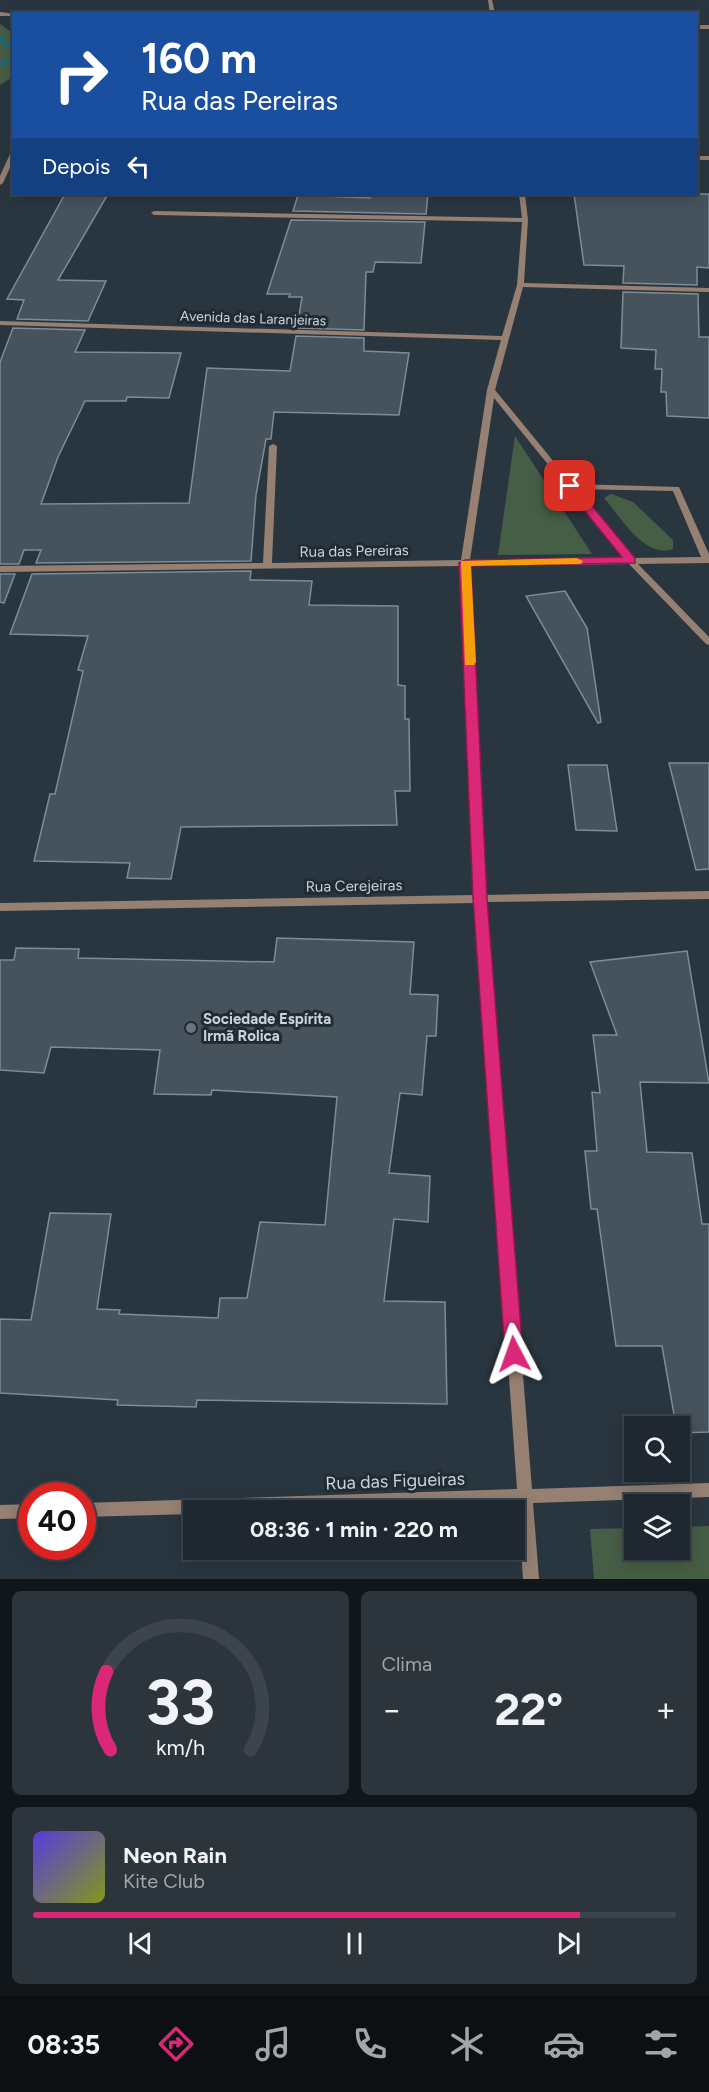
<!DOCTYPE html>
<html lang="pt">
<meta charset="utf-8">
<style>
:root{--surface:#1f2830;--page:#2c343c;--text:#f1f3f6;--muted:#a1a6ab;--line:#3c444c;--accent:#db2777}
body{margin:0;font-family:Figtree,sans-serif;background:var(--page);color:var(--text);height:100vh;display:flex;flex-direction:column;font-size:22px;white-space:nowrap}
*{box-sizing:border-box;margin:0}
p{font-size:20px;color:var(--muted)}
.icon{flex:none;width:33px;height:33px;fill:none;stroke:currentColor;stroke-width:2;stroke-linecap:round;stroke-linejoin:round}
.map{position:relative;height:1579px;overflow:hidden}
.panel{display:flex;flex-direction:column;gap:12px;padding:12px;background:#11161a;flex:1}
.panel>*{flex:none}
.top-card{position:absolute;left:12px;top:12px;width:686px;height:183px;border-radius:0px;box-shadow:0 3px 15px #0003,0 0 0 2px var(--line);background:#1a4fa0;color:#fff;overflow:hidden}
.buttons{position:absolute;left:624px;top:1416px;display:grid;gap:12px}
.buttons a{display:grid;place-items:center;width:66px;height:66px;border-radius:0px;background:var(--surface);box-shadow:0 3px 15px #0003,0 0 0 2px var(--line);font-size:30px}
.speed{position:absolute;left:18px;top:1482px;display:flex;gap:12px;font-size:30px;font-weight:700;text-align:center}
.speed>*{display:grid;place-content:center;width:78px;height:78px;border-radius:50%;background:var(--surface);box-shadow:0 3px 15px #0003,0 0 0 2px var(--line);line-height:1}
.speed .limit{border:9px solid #d22;background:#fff;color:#111}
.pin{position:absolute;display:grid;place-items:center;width:51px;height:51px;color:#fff;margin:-26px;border-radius:12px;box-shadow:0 3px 9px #0006}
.me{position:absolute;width:66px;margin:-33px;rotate:356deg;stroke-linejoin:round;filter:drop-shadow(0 0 4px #0008)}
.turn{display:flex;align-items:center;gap:21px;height:126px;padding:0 30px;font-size:27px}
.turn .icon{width:78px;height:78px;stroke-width:2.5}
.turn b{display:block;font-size:42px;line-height:51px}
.then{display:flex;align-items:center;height:57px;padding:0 30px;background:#0003;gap:12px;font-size:22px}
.big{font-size:45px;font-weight:700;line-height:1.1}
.panel .tile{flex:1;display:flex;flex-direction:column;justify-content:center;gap:9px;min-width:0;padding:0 21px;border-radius:9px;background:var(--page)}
.panel .dial{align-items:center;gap:0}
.dial svg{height:156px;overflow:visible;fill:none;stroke:var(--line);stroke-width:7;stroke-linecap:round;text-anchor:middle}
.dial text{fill:var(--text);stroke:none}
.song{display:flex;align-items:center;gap:18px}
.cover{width:72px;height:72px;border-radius:9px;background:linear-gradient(135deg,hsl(250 70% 55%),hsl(70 70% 35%))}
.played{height:6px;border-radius:3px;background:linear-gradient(90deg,var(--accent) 85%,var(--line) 85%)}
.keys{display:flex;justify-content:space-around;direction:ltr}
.heat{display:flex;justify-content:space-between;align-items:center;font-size:33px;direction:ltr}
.panel .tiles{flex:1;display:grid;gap:12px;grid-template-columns:1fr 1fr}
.tile:last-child{grid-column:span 2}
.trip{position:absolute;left:183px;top:1500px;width:342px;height:60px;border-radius:0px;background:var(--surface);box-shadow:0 3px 15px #0003,0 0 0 2px var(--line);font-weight:700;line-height:60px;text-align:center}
.dock{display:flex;height:96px;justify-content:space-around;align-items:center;background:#0c1013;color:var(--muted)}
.dock .icon{width:42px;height:42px}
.dock .selected{color:var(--accent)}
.dock b{font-size:27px;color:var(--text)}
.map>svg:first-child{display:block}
.green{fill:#465d46}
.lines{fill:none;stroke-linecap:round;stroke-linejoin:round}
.stream{fill:#1c6a76;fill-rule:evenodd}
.building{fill:#46535d;stroke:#7e8c98;stroke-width:1.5}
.minor{fill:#958072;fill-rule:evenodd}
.route{fill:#db2777;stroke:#8e194d;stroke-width:1.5}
.slow{fill:#f59e0b}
.worship-dot{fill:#6b7280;stroke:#202c35;stroke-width:2}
.labels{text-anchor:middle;stroke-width:6;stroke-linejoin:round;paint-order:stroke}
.far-street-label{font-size:14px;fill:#cbd3d9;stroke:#202c35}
.street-label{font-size:15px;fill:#cbd3d9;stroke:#202c35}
.poi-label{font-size:15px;font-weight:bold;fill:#cbd3d9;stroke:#202c35;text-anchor:start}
.near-street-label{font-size:18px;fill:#cbd3d9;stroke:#202c35}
</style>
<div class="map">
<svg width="709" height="1579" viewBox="0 0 709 1579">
<rect width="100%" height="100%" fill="#293640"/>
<path class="green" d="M0,24L14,34L13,77L0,85Z
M515,436L592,554L498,555Z
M611,494L633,502L673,540V549C644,559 621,517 604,498Z
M709,1526V1579H594L590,1529L634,1528V1550H680V1527Z"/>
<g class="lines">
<path class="stream" d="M0,36L14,47V53L0,42Z
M14,58V62L0,66V62Z"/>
</g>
<path class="building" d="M65,194H108L58,280L106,281L88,321L17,319L24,300L7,299Z
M371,194H428L426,214L293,211L298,195L370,198Z
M574,194H709V268L697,267V285L623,283L624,266L584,265Z
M291,220L425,222L421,263L375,262L373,272H366L364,330L297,328L302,297H289L290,294H267Z
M623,292L698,294L699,337H709V418L667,416L666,392H661L662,369H655L656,350L621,348Z
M13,328L85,330L75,352L181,353L169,398L127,397L126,401H85L58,457L41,504L189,503L207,368L290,371L296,336L364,338V351L409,353L399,415L274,412L271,439H266L256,495L251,561L36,563L41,550H24L19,564H0V362Z
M251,571L250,580L312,581L309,605L398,606V685L405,686V719H409L410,791H395L397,825L181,827L171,879L127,878L130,863L34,861L50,794H55L83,671L78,670L88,636L10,634L32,574Z
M0,574H15L4,603L0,602Z
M565,591L587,628L601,722L598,723L526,596Z
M669,763H709V869L696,870Z
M568,765H607L617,831L576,830Z
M277,938L414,942L410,994L438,995L436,1036H427L422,1095L400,1093L389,1173L430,1176L428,1222L394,1219L384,1301L445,1302L447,1404L197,1400L196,1407L117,1405L118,1400L0,1393V1319L31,1320L50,1213L111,1214L97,1309L120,1310L119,1314L218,1318L220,1298H247L260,1222L325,1225L337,1097L212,1090L211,1095L154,1094L160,1050L51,1047L44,1073L0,1070V960H14L16,948L79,949L78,958L274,962Z
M687,951L709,1083L640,1082L647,1152L692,1153L702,1224H709V1432L680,1433V1426H676L662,1346H616L597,1209H591L585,1151H597L592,1092L600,1093L593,1035H617L590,962Z"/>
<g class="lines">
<path class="minor" d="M488,0H492L495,14H490Z
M0,12L16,14H14V16H0Z
M21,12H198L200,14H19Z
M696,25H709V29H696Z
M10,154H14V159L3,183L0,185V176Z
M696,156H709V160H696Z
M519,194H525L528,220L524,283L709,288V292L523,287L495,390L572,484L679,487L709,554V563L638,564L709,637V645L706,644L629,564L470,566L485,895L709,891V899L486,902L532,1489L709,1483V1497L533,1503L539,1579H523L518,1503L287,1510H194V1514L82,1517V1503L517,1489L475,903L0,911V903L474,895L461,566L0,572V566L263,563L269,446L273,444L277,446L272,563L461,560L487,390L501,340L0,325V321L502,336L517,285L522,222L154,215L151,213L154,211L522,218ZM494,398L624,558L470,560ZM576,489L673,491L701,557L633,558Z
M32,1504V1518L0,1519V1505Z"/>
</g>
<path class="route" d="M570,483L574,484L635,558V563L471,566L487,898L523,1354L521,1360L514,1362L507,1360L505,1354L473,898L459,563L465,560L622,557L566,488V484Z"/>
<path class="slow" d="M577,558L583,561L581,564L471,566L476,662L474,665H465L461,561Z"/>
<circle class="worship-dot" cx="191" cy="1028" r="6"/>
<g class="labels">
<g class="far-street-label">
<text transform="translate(253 318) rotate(2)" y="5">Avenida das Laranjeiras</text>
</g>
<g class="street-label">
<text transform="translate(354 551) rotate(-1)" y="5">Rua das Pereiras</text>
<text transform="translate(354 886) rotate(-1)" y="5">Rua Cerejeiras</text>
</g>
<g class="poi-label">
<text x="203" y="1024">Sociedade Espírita<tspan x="203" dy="17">Irmã Rolica</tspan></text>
</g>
<g class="near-street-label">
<text transform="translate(395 1481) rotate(-2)" y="6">Rua das Figueiras</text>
</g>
</g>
</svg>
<div class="buttons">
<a><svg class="icon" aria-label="search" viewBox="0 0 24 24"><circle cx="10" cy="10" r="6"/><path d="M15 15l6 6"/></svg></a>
<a><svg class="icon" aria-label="layers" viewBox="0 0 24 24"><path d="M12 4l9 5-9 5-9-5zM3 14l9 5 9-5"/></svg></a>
</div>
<div class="speed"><div class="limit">40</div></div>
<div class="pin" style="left:570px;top:486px;background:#d93025"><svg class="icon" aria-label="arrive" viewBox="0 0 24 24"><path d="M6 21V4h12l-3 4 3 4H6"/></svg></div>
<svg class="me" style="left:514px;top:1354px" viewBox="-20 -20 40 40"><path d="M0-17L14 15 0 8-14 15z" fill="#db2777" stroke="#fff" stroke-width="4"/></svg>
<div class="trip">08:36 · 1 min · 220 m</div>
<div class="top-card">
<div class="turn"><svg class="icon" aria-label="right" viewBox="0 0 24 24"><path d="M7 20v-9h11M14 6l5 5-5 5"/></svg><div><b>160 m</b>Rua das Pereiras</div></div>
<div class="then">Depois<svg class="icon" aria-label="left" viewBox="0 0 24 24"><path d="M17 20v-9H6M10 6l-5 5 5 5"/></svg></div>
</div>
</div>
<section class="panel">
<div class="tiles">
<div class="tile dial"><svg viewBox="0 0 100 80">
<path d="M14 69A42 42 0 1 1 86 69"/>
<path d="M14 69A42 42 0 0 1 12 29" stroke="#db2777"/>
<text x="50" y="56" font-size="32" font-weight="700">33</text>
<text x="50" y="72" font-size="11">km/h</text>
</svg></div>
<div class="tile"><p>Clima</p>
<div class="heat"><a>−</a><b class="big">22°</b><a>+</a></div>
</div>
<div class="tile">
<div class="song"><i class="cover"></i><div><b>Neon Rain</b><p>Kite Club</p></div></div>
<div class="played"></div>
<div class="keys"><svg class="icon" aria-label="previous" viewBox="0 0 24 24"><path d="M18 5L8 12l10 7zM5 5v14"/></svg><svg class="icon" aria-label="pause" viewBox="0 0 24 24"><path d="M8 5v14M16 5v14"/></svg><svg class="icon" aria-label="next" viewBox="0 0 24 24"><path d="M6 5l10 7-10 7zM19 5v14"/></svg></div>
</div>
</div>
</section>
<nav class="dock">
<b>08:35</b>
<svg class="icon selected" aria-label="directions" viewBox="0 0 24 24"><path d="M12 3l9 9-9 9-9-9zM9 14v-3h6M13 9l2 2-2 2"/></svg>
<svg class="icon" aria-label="music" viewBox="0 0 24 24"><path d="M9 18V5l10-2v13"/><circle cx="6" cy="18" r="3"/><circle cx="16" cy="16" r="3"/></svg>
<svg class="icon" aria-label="phone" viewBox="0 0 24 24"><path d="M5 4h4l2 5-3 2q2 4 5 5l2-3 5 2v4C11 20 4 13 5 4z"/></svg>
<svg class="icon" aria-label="climate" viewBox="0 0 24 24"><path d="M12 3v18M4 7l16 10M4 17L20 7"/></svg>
<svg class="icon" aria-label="car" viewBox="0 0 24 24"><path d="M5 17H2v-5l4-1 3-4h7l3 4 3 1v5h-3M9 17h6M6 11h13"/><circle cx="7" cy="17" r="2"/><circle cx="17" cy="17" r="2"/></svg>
<svg class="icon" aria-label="filters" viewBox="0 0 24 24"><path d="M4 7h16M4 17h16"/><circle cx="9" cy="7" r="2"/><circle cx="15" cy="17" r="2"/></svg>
</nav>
